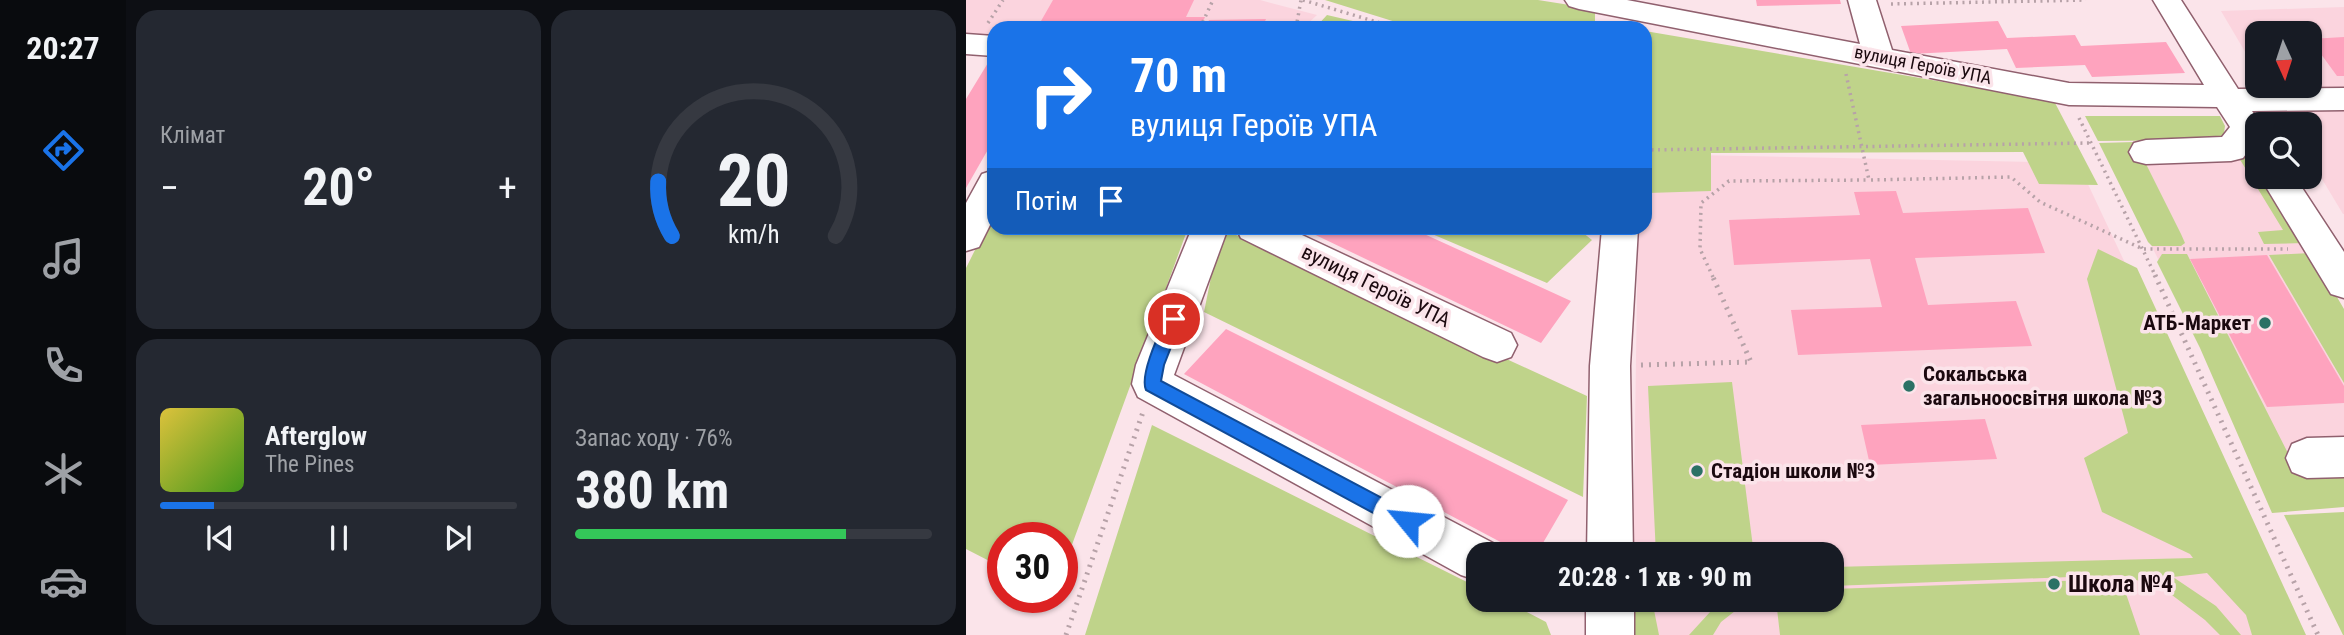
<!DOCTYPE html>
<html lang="uk">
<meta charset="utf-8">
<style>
:root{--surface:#171b24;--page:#242831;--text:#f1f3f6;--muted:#9ea1a6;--line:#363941;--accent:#1a73e8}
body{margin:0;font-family:"Roboto Condensed",sans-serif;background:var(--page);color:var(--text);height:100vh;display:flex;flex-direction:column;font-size:26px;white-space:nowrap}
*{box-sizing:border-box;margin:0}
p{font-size:23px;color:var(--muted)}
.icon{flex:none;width:38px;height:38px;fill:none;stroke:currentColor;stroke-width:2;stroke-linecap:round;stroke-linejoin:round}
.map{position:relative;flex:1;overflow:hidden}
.drawer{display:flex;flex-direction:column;gap:10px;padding:10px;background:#0d0f14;width:840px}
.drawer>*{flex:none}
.hud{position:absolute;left:21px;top:21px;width:665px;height:214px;border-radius:21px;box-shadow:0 2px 5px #0004;background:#1a73e8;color:#fff;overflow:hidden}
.needle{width:46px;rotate:177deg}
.tools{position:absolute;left:1279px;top:21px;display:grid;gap:14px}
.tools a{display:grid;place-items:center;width:77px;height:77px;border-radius:14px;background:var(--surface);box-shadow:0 2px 5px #0004;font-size:35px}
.speed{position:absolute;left:21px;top:522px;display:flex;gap:14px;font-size:35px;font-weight:700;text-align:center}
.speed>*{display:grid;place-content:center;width:91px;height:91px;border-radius:50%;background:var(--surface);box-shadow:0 2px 5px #0004;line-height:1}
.speed .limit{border:10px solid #d22;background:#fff;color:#111}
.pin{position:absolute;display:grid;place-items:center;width:60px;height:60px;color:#fff;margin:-30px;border:4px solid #fff;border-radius:50%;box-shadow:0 2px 7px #0007}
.me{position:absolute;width:77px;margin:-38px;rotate:298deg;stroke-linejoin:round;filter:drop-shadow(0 0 5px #0008)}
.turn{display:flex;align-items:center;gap:24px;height:147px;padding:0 28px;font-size:32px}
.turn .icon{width:91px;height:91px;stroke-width:2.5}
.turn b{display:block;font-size:49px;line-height:60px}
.then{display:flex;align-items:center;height:66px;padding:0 28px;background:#0003;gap:14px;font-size:26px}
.big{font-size:52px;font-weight:700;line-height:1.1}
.drawer .card{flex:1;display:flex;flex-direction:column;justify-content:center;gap:10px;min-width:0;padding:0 24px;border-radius:21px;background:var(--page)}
.drawer .dial{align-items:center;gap:0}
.dial svg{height:182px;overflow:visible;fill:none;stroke:var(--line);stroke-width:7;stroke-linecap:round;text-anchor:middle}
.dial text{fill:var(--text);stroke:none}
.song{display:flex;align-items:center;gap:21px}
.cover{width:84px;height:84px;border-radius:10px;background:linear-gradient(135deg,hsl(50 70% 55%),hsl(100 70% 35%))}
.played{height:7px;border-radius:4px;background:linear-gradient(90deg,var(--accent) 15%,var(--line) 15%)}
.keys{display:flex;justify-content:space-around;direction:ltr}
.heat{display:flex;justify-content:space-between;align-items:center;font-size:38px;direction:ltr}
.charge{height:10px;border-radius:5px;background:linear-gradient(90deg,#34c759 76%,var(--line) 0)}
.drawer .tiles{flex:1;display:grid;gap:10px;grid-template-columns:repeat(2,1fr)}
.trip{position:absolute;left:500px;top:542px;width:378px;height:70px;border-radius:21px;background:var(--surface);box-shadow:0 2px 5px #0004;font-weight:700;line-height:70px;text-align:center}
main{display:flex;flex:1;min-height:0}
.dock{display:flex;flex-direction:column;width:126px;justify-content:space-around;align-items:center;background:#090b0e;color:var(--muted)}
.dock .icon{width:49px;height:49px}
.dock .selected{color:var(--accent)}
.dock b{font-size:32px;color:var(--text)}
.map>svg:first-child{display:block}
.built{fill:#fbd4de}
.green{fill:#bfd38a}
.building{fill:#fea3be}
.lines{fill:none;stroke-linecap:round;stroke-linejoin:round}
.minor-casing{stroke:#90606e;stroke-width:3}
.path-far1{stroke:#b7a2a8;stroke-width:3.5;stroke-dasharray:2 4.5;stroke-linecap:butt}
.path{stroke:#b7a2a8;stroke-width:5;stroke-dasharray:2 6;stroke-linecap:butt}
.minor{fill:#fff;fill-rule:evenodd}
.route{fill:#1a73e8;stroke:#114b97;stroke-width:2}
.poi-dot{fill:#2b7165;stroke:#fbe4ea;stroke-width:2.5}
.labels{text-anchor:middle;stroke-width:7;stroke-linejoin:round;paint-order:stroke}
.far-street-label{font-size:18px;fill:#1b090f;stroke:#fbe4ea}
.street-label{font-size:21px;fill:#1b090f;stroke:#fbe4ea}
.poi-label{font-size:21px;font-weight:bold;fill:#1b090f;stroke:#fbe4ea;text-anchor:start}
.near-poi-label{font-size:24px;font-weight:bold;fill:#1b090f;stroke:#fbe4ea;text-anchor:start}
</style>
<main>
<nav class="dock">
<b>20:27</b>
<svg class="icon selected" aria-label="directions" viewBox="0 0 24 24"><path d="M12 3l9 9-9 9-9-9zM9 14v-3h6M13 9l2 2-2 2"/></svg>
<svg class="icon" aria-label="music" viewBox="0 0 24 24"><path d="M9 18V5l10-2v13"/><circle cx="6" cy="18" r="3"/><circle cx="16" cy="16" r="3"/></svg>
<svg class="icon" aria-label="phone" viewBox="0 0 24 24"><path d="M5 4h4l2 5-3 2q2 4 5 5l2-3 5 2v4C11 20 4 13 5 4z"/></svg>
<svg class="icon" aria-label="climate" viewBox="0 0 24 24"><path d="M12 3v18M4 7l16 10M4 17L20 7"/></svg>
<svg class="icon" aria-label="car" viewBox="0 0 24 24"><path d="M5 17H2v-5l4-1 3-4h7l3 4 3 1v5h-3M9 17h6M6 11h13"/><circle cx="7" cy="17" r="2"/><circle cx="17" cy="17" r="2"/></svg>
</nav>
<section class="drawer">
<div class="tiles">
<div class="card"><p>Клімат</p>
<div class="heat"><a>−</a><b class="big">20°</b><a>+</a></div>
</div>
<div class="card dial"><svg viewBox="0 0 100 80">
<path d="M14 69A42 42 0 1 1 86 69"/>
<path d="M14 69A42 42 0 0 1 8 45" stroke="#1a73e8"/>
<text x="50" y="56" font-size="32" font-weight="700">20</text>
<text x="50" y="72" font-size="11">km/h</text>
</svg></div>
<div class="card">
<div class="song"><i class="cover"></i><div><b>Afterglow</b><p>The Pines</p></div></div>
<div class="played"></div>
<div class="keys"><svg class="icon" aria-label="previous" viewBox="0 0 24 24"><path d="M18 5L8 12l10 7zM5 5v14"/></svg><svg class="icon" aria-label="pause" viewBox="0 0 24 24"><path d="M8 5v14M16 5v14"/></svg><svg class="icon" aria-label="next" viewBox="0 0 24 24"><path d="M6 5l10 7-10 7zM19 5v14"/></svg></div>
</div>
<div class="card"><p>Запас ходу · 76%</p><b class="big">380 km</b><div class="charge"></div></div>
</div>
</section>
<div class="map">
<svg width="1378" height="635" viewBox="0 0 1378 635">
<rect width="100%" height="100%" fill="#fbe4ea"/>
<path class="built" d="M0,0H294L351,15L337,28H28V44L0,42Z
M1378,7V214H1377L1344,159V124H1323L1300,86H1344V33H1292L1291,72L1255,11Z
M1278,143L1291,164L1292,177L1378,311V495H1308L1136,145Z
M679,154L1112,163L1334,635H667L666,600H866V555H667L672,228H679Z"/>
<path class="green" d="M359,0H572L629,9V28H449Z
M361,15L417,28H349Z
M679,31L1088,101L1132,185L1073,184L1057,152L745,153V191L682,193L679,180Z
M1119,116H1254L1259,126L1257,140L1132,141Z
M1169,142L1215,234L1219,243L1215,246H1186L1182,242L1133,143Z
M1270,153H1277L1291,161L1292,177H1300L1339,243L1298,244L1292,232L1317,230Z
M28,212V228H222L96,572V537H37V568L0,549V268Z
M255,228L621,396L617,497L238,312Z
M452,228H611L626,240L581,283Z
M1132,249L1171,268L1340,635H1286L1280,615L1241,573L1207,577L1250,606L1275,635H1254L1239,620L1198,589L1155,575L866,586V567L1227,558L1224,554L1136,512L1118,458L1162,433L1121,279Z
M1345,253L1378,309V383L1303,255Z
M1196,254H1221L1333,475L1378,473V507L1306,513L1234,348L1191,262Z
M766,382L788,555H690L682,386Z
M186,425L513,588V600H538L580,622L585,635H119Z
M1378,512V635H1377L1318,515Z
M1155,579L1174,635H814L810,600H866V589Z
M664,600H686L693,635H664Z
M755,600H783L755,622L747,635H723Z"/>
<path class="building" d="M87,0H228L220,17H239L234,28H71Z
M790,0H874L875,4L791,6Z
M300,19L296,28H239L243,20Z
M1032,21L1041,38L1109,35L1115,46L1200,42L1219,73L1126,77L1119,65L1050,68L1041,49L945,54L935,26Z
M1378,37V76H1371L1344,39Z
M28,53V139L0,188V99Z
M930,191L937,213L1062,208L1079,253L949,258L962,305L1050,301L1066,346L832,355L825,310L916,307L904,259L768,265L763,220L894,215L888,192Z
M335,228H445L605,301L575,343Z
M1301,255L1378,386V403L1301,407L1224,259Z
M260,329L602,500L570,555H559L218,374Z
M1019,419L1031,459L904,465L895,425Z"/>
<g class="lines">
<g class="minor-casing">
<path id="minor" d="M599,0H661L894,44L882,0H910L926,50L1103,83L1238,85L1187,0H1215L1272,89L1378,88V110L1286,111L1295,124H1292V158L1280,154L1277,158L1265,161L1180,164L1168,161L1163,152L1168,143L1180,140L1256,137L1264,127L1251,107L1103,105L613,9L603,6Z
M0,34L28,36V56L0,54Z
M28,170V217L13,247L0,251V203L16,174Z
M1294,177H1329L1378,252V298L1365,294Z
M226,228H262L208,375L527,543L532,555H513V581L495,575L172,397L166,384L170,365Z
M270,228H321L545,333L551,345L545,357L531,362L517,357L275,238Z
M636,228H672L664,366L667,555H621L624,366Z
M1378,437V477L1341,478L1326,472L1320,458L1326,444L1341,438Z
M620,600H668V635H620Z"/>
</g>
<path class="path-far1" d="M337,0L431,28
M925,4L1120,0
M22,23L37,0
M234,28L247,0
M330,28L335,0
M880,74L903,180L1045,177L1074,202L1177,249H1322
M1113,118L1190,277
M679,150L1123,143
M747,277L734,249L735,203L763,181L903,180"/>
<path class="path" d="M1189,275L1352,635
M675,365L785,362L746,275
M100,635L177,412"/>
<use href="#minor" class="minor"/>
</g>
<path class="route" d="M208,312L213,314L216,319L198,365L195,381L448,515L451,521L448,528L442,530L435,528L180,390C173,374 195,330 202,314Z"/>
<g class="poi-dot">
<circle cx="1299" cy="323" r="7"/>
<circle cx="943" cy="386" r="7"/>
<circle cx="731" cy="471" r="7"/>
<circle cx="1088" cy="584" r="7"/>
</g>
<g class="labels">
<g class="far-street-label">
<text transform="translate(957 65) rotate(11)" y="6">вулиця Героїв УПА</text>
</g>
<g class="street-label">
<text transform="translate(410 286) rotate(26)" y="7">вулиця Героїв УПА</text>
</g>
<g class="poi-label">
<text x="1285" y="330" text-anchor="end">АТБ-Маркет</text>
<text x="957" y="381">Сокальська<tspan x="957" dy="24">загальноосвітня школа №3</tspan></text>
<text x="745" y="478">Стадіон школи №3</text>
</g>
<g class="near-poi-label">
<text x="1102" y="592">Школа №4</text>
</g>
</g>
</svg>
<div class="tools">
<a><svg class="needle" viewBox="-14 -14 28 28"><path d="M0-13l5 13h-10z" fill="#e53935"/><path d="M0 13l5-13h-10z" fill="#9ea1a6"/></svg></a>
<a><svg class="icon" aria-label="search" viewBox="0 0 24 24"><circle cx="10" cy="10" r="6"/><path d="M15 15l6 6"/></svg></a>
</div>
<div class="speed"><div class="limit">30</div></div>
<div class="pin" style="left:208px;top:319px;background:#d93025"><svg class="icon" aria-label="arrive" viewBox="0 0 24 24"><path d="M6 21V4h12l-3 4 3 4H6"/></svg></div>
<svg class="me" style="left:442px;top:521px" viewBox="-20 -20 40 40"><circle r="19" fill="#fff"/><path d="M0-13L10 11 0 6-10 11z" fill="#1a73e8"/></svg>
<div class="trip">20:28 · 1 хв · 90 m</div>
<div class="hud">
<div class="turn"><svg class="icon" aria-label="right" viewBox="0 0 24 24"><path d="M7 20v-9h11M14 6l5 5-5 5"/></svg><div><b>70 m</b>вулиця Героїв УПА</div></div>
<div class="then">Потім<svg class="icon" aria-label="arrive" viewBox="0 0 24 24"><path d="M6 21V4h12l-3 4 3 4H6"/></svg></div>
</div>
</div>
</main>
